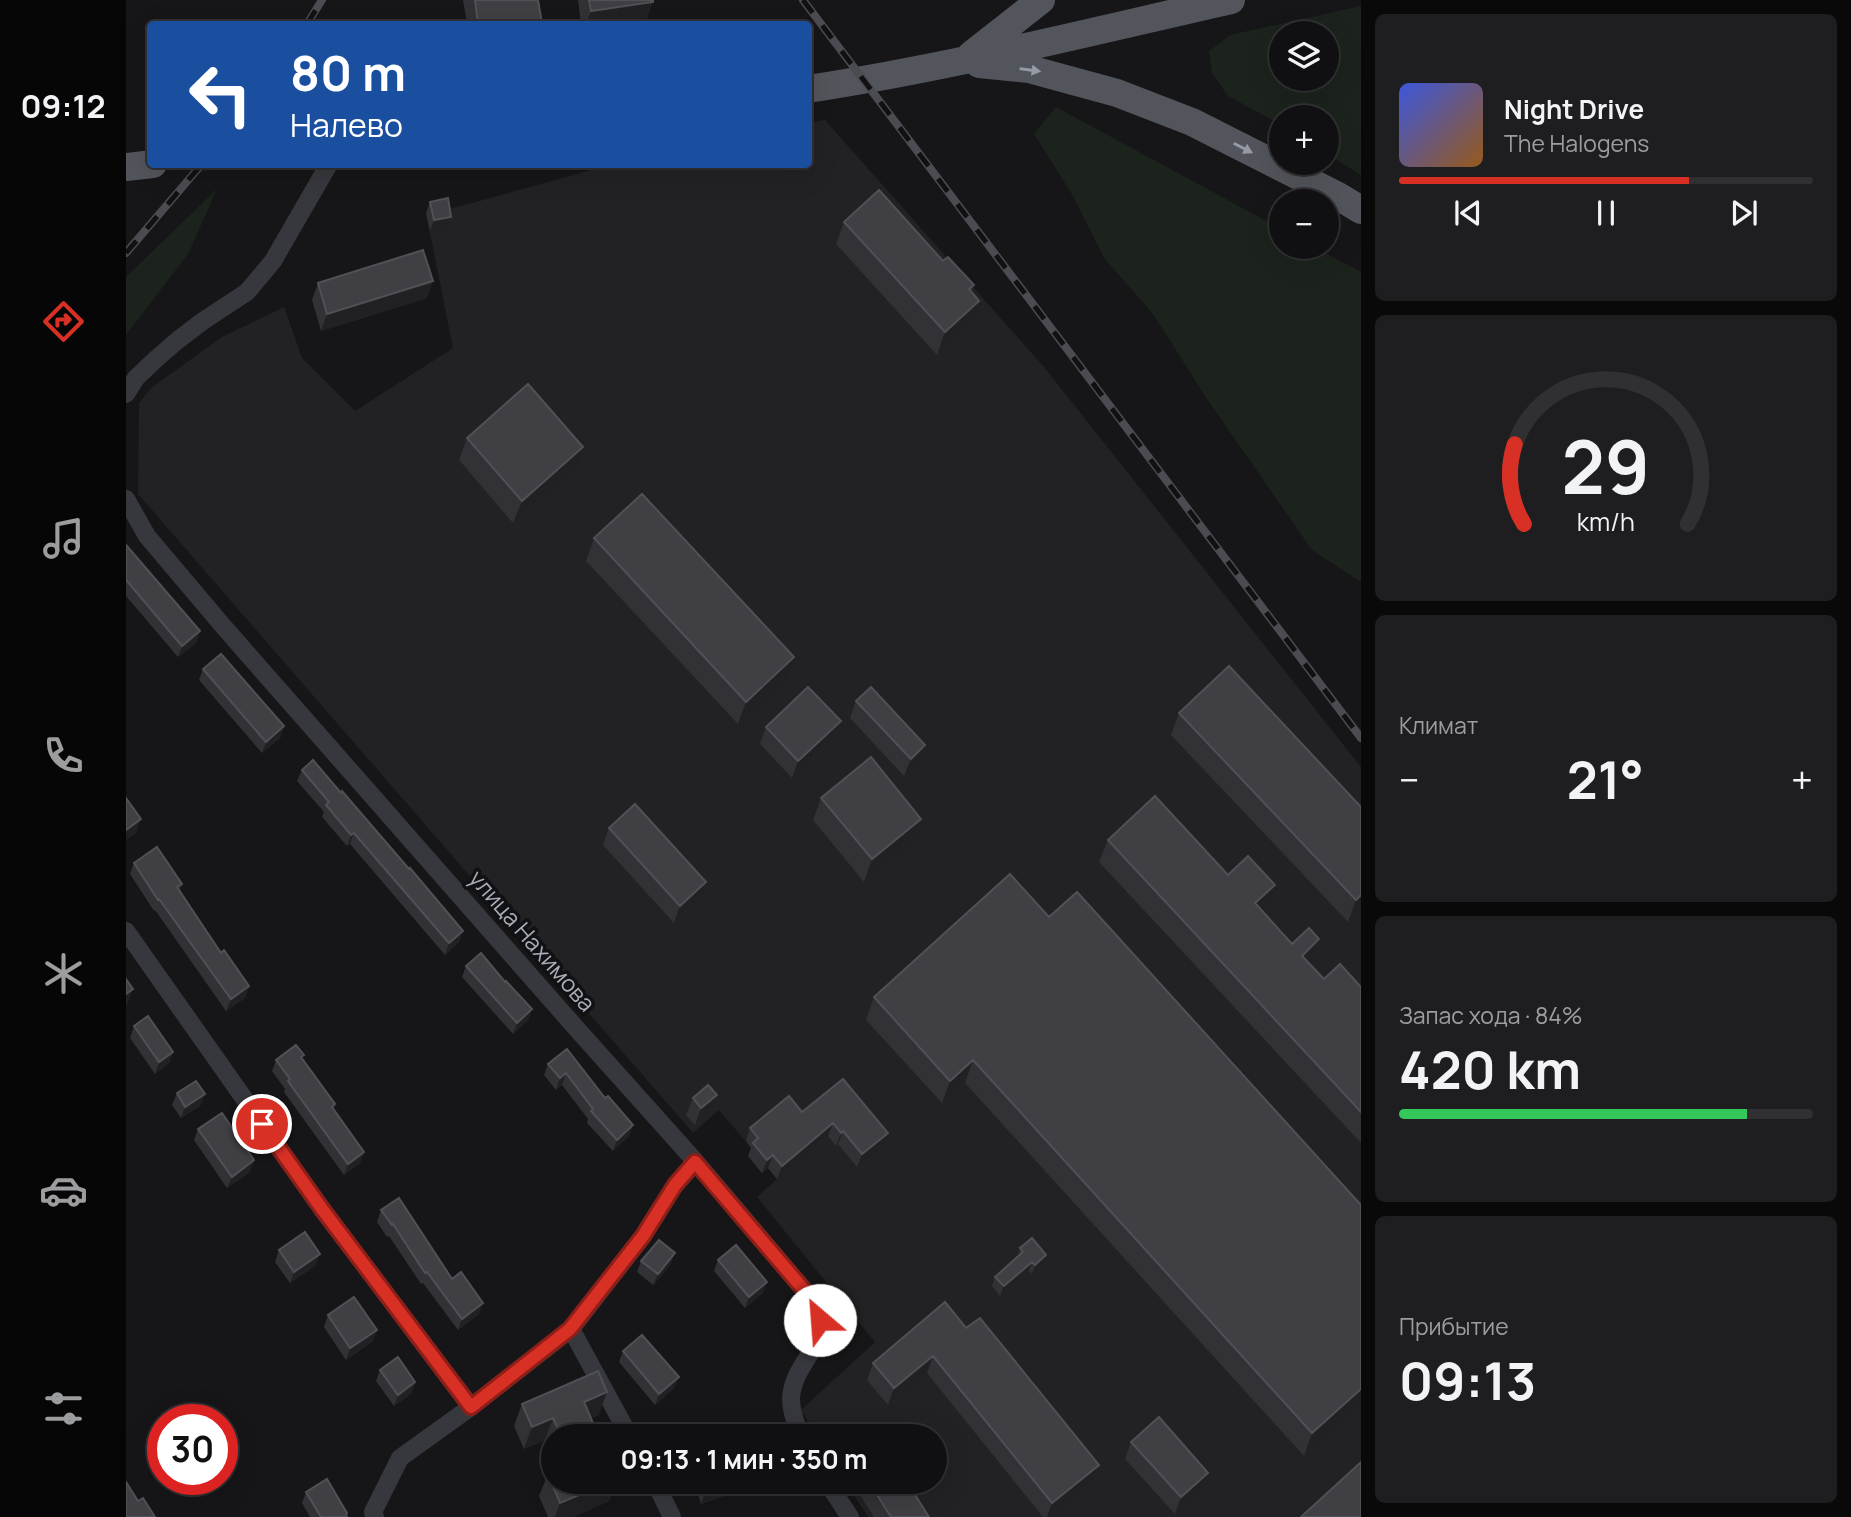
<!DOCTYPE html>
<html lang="ru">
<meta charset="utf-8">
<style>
:root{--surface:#101012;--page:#1e1e20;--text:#f1f3f6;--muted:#9c9d9f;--line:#303032;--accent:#d93025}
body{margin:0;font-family:Manrope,sans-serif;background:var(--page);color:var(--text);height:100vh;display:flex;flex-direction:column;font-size:26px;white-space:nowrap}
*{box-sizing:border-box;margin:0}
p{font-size:23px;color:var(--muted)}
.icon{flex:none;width:38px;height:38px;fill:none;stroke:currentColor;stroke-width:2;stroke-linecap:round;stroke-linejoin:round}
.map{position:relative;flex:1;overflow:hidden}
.panel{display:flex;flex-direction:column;gap:14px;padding:14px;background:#09090a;width:490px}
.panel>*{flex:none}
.top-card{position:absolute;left:21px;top:21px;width:665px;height:147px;border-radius:7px;box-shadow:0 7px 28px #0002,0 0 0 2px var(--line);background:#1a4fa0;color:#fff;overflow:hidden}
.controls{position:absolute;left:1143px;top:21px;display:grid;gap:14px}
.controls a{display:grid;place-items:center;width:70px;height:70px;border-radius:50%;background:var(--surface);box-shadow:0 7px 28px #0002,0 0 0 2px var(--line);font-size:35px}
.speed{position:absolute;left:21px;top:1404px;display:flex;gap:14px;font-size:35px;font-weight:700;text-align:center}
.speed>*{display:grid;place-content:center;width:91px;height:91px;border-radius:50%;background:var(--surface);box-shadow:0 7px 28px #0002,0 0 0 2px var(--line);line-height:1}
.speed .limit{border:10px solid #d22;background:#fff;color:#111}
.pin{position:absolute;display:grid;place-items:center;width:60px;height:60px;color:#fff;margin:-30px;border:4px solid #fff;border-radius:50%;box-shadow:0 2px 7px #0007}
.me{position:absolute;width:77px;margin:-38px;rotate:333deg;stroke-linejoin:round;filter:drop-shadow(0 0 5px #0008)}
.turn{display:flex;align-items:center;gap:24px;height:147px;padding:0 28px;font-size:32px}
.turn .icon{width:91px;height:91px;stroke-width:2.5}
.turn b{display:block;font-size:49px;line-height:60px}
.big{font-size:52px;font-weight:700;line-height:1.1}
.panel .widget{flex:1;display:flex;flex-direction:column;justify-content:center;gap:10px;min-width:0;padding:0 24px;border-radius:10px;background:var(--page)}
.panel .dial{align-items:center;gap:0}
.dial svg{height:182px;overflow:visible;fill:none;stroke:var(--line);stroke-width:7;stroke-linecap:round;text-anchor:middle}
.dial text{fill:var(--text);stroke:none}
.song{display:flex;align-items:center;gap:21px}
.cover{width:84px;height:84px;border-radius:10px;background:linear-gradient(135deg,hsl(230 70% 55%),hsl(30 70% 35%))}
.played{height:7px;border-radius:4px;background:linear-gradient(90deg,var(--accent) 70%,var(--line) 70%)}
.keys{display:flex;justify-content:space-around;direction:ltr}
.heat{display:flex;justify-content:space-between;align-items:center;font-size:38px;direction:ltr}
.charge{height:10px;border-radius:5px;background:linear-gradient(90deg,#34c759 84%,var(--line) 0)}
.trip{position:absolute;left:415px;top:1424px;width:406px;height:70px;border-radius:35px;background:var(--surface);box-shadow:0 7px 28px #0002,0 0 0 2px var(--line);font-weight:700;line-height:70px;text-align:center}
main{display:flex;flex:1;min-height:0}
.dock{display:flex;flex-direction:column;width:126px;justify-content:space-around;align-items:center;background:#060607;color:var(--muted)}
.dock .icon{width:49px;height:49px}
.dock .on{color:var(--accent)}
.dock b{font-size:32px;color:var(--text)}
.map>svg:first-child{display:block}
.built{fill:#222225}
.green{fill:#1c231d;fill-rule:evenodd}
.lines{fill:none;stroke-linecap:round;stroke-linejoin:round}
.minor{stroke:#37383d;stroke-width:18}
.primary{stroke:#53555c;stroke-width:28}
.rail-casing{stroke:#4a4c52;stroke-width:8}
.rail{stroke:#111113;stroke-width:5;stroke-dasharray:16;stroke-linecap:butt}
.wall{fill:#323236}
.shaded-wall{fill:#212124}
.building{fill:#3f3f44;stroke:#4f5156;stroke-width:2}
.oneway{fill:#979ba6}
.route-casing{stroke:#8d1f18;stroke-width:18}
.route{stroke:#d93025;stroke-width:12}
.labels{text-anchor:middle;stroke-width:7;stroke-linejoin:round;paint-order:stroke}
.street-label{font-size:23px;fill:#a8adb8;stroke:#111113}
</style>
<main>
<nav class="dock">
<b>09:12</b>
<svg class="icon on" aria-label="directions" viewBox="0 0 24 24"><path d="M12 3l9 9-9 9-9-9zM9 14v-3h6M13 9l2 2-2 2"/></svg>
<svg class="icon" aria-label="music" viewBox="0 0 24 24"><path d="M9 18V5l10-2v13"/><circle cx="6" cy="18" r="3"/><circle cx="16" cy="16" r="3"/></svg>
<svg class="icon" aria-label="phone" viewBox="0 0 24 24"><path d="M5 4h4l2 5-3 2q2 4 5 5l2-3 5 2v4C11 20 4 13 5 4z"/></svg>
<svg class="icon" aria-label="climate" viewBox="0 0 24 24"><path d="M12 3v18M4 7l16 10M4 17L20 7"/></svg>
<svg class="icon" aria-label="car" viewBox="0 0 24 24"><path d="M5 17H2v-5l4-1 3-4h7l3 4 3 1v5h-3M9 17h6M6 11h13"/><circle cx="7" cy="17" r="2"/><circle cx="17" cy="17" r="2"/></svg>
<svg class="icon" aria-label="filters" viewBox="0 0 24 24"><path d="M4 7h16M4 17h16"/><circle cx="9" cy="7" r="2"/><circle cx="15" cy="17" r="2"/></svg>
</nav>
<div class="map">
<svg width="1235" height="1517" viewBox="0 0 1235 1517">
<rect width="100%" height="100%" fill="#161618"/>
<path class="built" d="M699,120L918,367L1235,767V1517H742L720,1482H808V1437H692L675,1410L749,1342L631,1197L651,1179L642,1168L636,1173L622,1156L627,1150L593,1110L567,1133L12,494L13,403L25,388L96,337L158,307L176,358L229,411L327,348L300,213L339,205L483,165L682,164L683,123Z"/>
<path class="green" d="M1235,6V175L1201,154L1200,117H1155V125L1102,96L1086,73L1083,51L1104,35ZM1155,33H1200V79H1155Z
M930,107L1155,229V247H1188L1235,272V582L1186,550L1081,399L1027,314L979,259L944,191L908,134Z
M91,189L62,254L0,335V277Z"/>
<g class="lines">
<path class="minor" d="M0,394L10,378L30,359L52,340L77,321L121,292L147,261L203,164
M0,499L21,536L97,626L450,1028L570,1162L684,1297C713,1344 667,1357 665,1399C665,1412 670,1425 675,1437
M0,931L196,1209L345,1407
M445,1329L504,1437
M529,1482L546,1517
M701,1482L724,1517
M249,1517L247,1512L274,1458L345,1407L445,1329L517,1236L549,1185L570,1162"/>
<path class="primary" d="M845,55L915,0
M853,64L903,69L991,93L1066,122L1212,196L1235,210
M682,89C825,67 964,32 1105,0
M0,167L27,164"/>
<g class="rail-casing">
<path id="rail" d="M677,0L1235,738
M181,24L196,0
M0,253L76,164"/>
</g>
<use href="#rail" class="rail"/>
</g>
<path class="wall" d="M337,0H412L416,23L415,24H341Z
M452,0H527L519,24H455Z
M304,202L325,217L321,228L304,231L300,213Z
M718,222L817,261L848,285L845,292V323L811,355L710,244Z
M192,283L301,298L195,331L186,300Z
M341,438L449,469L387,523L333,460Z
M468,538L660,680L612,724L460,561Z
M0,545L70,643L52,657L0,596Z
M77,669L158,726L154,738L136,753L73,680Z
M730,701L793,762L778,776L724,718Z
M1053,713L1235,807V910L1222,922L1045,735Z
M715,721L708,738L666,778L634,744L640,727Z
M176,770L333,942L319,955L224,844L221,846L196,817L198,812L171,781Z
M695,798L787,841L738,882L687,820Z
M483,828L580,882L574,899L548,923L477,845Z
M982,840L1102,875L1140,907L1136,911L1166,944L1185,962L1183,963L1198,979L1235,987V1143L973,862Z
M8,863L56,884L53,891L95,953L123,986L119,998L100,1011L29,910L28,911L4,874Z
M884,874L1235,1404L1178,1456L839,1083L816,1103L740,1020L748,997Z
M340,966L379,982L406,1009L402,1020L387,1034L336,977Z
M8,1026L47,1052L43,1063L29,1074L4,1038Z
M441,1049L479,1098L507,1125L503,1136L487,1151L461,1123L462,1119L436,1085L430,1090L418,1075L422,1064Z
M176,1059L209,1104L207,1109L238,1152L234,1163L218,1175L158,1092L159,1089L146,1071L150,1060Z
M717,1079L758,1146L731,1167L712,1144L710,1146L702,1136L651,1179L642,1168L636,1173L622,1156L625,1148L620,1141L624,1128L676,1112Z
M51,1093L79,1094L74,1106L55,1118L46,1105Z
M591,1095L585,1112L569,1125L560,1115L567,1098Z
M72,1129L128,1160L124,1172L101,1188L68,1140Z
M255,1210L326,1279L353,1314L332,1330L297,1283L295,1284L263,1236L261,1237L251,1222Z
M894,1248L920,1255L917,1264L906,1274L903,1271L874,1296L866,1286L869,1277L891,1258Z
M153,1250L194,1254L189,1266L164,1283L149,1262Z
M592,1260L637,1293L619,1308L588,1271Z
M515,1261L545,1264L527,1285L511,1272Z
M202,1315L247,1341L220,1360L198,1327Z
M840,1328L967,1482L923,1517H917L801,1373L762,1405L741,1380L747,1363Z
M497,1351L553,1377L548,1388L529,1405L493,1362Z
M254,1370L289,1382L285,1394L268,1406L250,1381Z
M396,1404L473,1415L465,1418L473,1437H427V1458L419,1440L398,1449L388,1426Z
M1005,1442L1082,1473L1076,1490L1049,1514L999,1459Z
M422,1474L427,1482H490L483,1501L447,1517H422L413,1496Z
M568,1482H601L602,1484L598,1496L575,1504Z
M726,1482H781L803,1517H748Z
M180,1492L221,1513V1517H184L176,1503Z"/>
<path class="shaded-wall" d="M527,2L519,24H460L465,11Z
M325,217L321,228L304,231L308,220Z
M307,281L301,298L195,331L201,314Z
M853,301L845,323L811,355L819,332Z
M457,447L449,469L387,523L396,501Z
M74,631L70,643L52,657L56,646Z
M668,657L660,680L612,724L620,702Z
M715,721L708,738L666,778L672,761Z
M158,726L154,738L136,753L140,742Z
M799,745L793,762L778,776L785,759Z
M15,819L10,833L0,840V830Z
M795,819L787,841L738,882L746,859Z
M228,833L224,844L221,846L225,835Z
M580,882L574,899L548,923L554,906Z
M1149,885L1140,907L1121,926L1129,903Z
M1235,895V910L1222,922L1230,900Z
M337,931L333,942L319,955L323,943Z
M1193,939L1185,962L1168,978L1176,956Z
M123,986L119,998L100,1011L105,999Z
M7,989L1,1005H0V994Z
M406,1009L402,1020L387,1034L391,1023Z
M47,1052L43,1063L29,1074L33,1062Z
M847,1060L839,1083L816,1103L824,1081Z
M440,1073L436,1085L430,1090L434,1078Z
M79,1094L74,1106L55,1118L59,1107Z
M591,1095L585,1112L569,1125L575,1108Z
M707,1123L702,1136L651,1179L656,1166Z
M507,1125L503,1136L487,1151L491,1140Z
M717,1131L712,1144L710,1146L715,1133Z
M762,1133L758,1146L731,1167L736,1154Z
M238,1152L234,1163L218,1175L222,1164Z
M647,1155L642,1168L636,1173L641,1160Z
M128,1160L124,1172L101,1188L106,1177Z
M549,1253L545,1264L527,1285L532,1274Z
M194,1254L189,1266L164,1283L168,1272Z
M920,1255L917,1264L906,1274L909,1265Z
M906,1262L903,1271L874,1296L878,1286Z
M641,1282L637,1293L619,1308L623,1297Z
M357,1303L353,1314L332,1330L336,1319Z
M251,1330L247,1341L220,1360L224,1348Z
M807,1356L801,1373L762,1405L768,1388Z
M553,1377L548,1388L529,1405L533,1394Z
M289,1382L285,1394L268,1406L272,1395Z
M1235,1389V1404L1178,1456L1186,1433Z
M481,1392L473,1415L450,1424L458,1402Z
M427,1418L419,1440L398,1449L406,1427Z
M973,1465L967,1482L923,1517H921L926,1503Z
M1082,1473L1076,1490L1049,1514L1055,1497Z
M484,1482H490L483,1501L447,1517H429L434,1503Z
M602,1484L598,1496L575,1504L579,1492Z"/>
<path class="building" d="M349,0H412L416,23L402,24H352Z
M463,0H527V2L465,11Z
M753,190L817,261L822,257L848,285L843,289L853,301L819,332L718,222Z
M322,198L325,217L308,220L304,202Z
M297,250L307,281L201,314L192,283Z
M402,384L457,447L396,501L341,438Z
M516,494L668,657L620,702L468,538Z
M0,545L74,631L56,646L0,580Z
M95,654L158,726L140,742L77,669Z
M1103,666L1235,807V895L1230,900L1053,713Z
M682,687L715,721L672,761L640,727Z
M745,687L799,745L785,759L730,701Z
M745,757L795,819L746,859L695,798Z
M187,760L215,793L216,791L283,869L284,868L337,931L323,943L228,833L225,835L200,805L203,802L176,770Z
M1029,796L1102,875L1122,856L1149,885L1129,903L1166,944L1183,928L1193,939L1176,956L1198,979L1214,964L1235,987V1112L982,840Z
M0,798L15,819L0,830Z
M509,804L580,882L554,906L483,828Z
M31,847L56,884L51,887L95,953L98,950L123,986L105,999L33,899L32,900L8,863Z
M884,874L923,917L951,892L1235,1205V1389L1186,1433L847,1060L824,1081L748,997Z
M355,953L379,982L380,981L406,1009L391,1023L340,966Z
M0,979L7,989L0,994Z
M22,1016L47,1052L33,1062L8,1026Z
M170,1045L178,1055L175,1057L209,1104L206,1107L238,1152L222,1164L162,1081L164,1079L150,1060Z
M441,1049L479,1098L482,1096L507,1125L491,1140L465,1111L467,1109L440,1073L434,1078L422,1064Z
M717,1079L762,1133L736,1154L717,1131L715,1133L707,1123L656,1166L647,1155L641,1160L627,1143L632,1138L624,1128L663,1096L676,1112Z
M70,1081L79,1094L59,1107L51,1093Z
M582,1085L591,1095L575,1108L567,1098Z
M96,1113L128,1160L106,1177L72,1129Z
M273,1198L326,1279L335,1272L357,1303L336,1319L301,1272L299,1273L267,1224L266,1225L255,1210Z
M179,1232L194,1254L168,1272L153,1250Z
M906,1238L920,1255L909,1265L906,1262L878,1286L869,1277L897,1252L894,1248Z
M533,1240L549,1253L532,1274L515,1261Z
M610,1245L641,1282L623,1297L592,1260Z
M228,1297L251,1330L224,1348L202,1315Z
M819,1302L840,1328L854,1318L973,1465L926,1503L807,1356L768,1388L747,1363Z
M516,1335L553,1377L533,1394L497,1351Z
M272,1357L289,1382L272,1395L254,1370Z
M472,1371L481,1392L458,1402L473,1437H436L427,1418L406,1427L396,1404Z
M1033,1417L1082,1473L1055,1497L1005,1442Z
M582,1425L586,1437H560L559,1432Z
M746,1428L752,1437H733Z
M1235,1462V1517H1175Z
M427,1471V1482H484L434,1503L422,1474Z
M201,1479L221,1513L220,1515L221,1517H195L180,1492Z
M0,1482L12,1501L17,1498L29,1517H0Z
M576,1482H601L602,1484L579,1492Z
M743,1482H781L803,1517H765Z"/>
<defs><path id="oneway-solid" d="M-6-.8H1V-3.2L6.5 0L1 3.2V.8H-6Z" transform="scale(1.75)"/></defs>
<g class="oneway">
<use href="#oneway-solid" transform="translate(904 70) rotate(8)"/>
<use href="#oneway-solid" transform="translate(1117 148) rotate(27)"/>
</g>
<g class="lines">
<g class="route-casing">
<path id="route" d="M136,1124L196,1209L345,1407L444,1329L517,1236L549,1185L569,1162L684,1297L691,1308L694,1320"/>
</g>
<use href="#route" class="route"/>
</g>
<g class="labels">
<g class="street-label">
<text transform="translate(406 941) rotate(49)" y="8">улица Нахимова</text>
</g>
</g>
</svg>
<div class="controls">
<a><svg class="icon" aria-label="layers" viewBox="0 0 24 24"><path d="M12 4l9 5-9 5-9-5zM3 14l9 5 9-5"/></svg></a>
<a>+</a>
<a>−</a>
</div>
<div class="speed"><div class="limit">30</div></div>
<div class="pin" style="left:136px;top:1124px;background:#d93025"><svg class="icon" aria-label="arrive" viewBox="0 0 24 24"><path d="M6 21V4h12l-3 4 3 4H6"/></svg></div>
<svg class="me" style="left:694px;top:1320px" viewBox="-20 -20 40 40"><circle r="19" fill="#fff"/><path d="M0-13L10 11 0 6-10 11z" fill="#d93025"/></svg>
<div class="trip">09:13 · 1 мин · 350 m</div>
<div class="top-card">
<div class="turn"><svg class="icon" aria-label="left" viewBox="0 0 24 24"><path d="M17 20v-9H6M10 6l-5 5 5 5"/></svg><div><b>80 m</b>Налево</div></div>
</div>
</div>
<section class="panel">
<div class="widget">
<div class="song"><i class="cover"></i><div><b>Night Drive</b><p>The Halogens</p></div></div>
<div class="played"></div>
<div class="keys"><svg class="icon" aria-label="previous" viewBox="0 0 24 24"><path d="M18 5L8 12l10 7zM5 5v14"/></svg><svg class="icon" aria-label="pause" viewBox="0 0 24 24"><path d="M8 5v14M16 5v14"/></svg><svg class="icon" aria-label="next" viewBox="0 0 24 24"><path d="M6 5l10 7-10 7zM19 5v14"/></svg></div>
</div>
<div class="widget dial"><svg viewBox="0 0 100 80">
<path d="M14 69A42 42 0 1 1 86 69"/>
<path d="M14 69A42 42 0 0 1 10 34" stroke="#d93025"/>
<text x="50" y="56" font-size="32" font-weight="700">29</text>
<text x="50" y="72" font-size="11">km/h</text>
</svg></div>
<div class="widget"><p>Климат</p>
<div class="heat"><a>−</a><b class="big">21°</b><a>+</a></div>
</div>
<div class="widget"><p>Запас хода · 84%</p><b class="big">420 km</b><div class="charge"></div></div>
<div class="widget"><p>Прибытие</p><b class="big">09:13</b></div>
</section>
</main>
